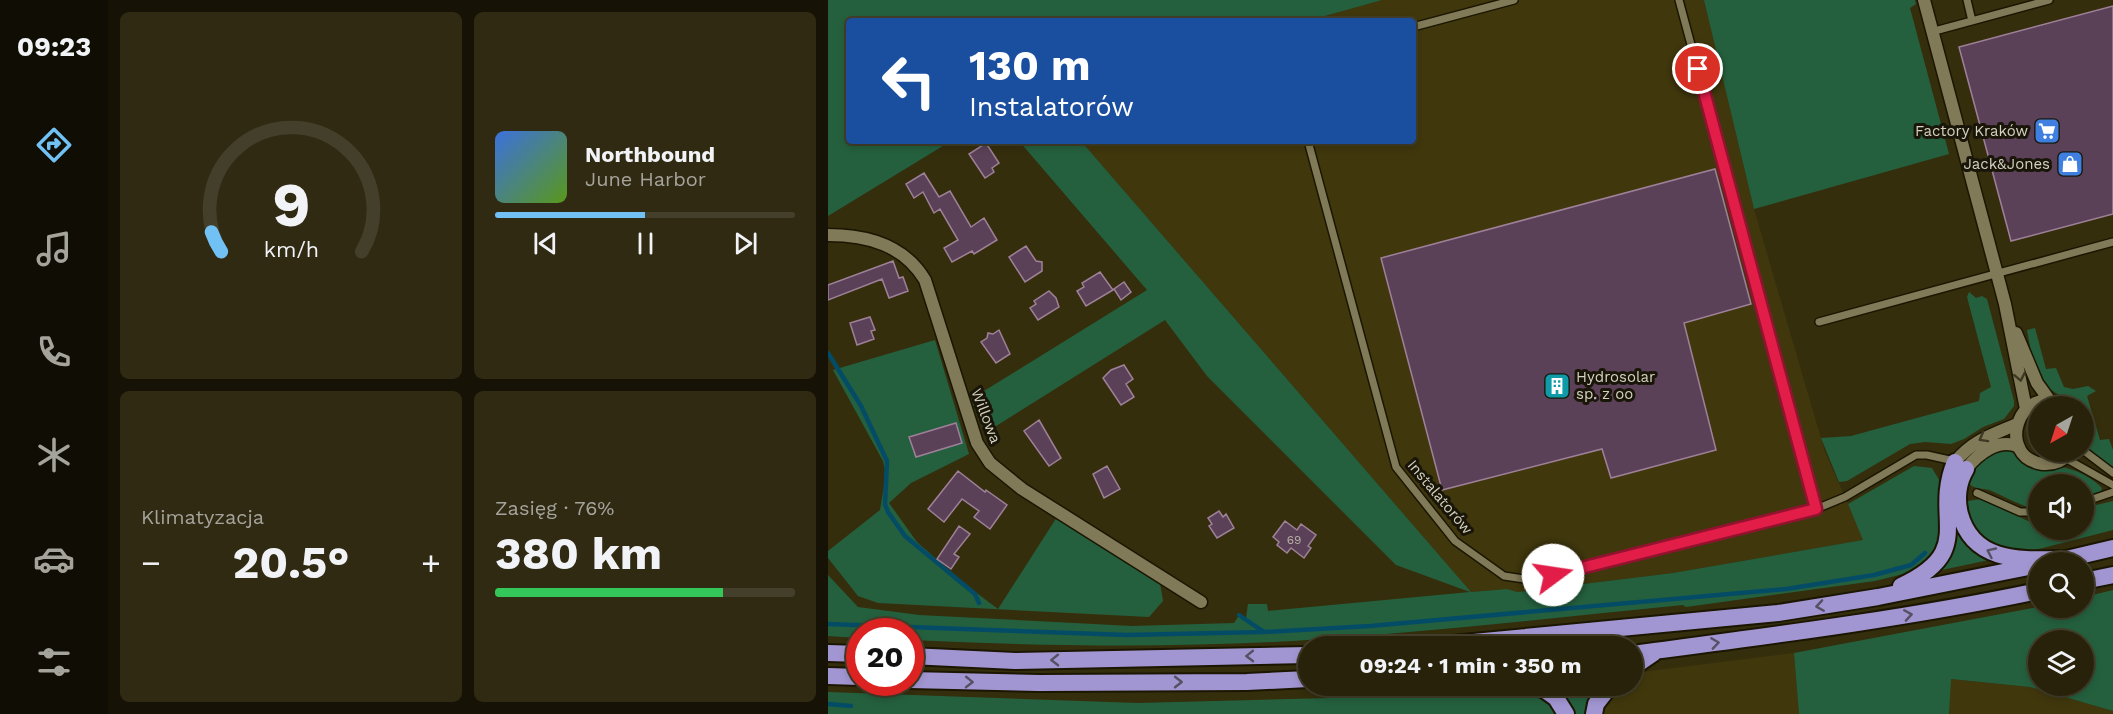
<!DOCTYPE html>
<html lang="pl">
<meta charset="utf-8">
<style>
:root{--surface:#28220a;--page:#302a13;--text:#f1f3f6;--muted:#a5a49c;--line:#443f2b;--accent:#71c1f5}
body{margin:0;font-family:"Work Sans",sans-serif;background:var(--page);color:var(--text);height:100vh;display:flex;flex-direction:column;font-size:22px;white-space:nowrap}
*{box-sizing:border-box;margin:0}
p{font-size:20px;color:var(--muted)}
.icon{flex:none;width:33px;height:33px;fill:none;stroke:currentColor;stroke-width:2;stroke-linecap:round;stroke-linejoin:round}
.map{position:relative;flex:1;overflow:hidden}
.details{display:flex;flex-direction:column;gap:12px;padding:12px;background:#161306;width:720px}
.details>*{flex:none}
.banner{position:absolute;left:18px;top:18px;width:570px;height:126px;border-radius:6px;box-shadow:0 3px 9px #0003,0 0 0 2px var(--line);background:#1a4fa0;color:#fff;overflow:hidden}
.needle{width:39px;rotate:219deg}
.controls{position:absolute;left:1200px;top:396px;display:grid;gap:12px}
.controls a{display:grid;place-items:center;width:66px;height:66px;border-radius:50%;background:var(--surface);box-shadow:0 3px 9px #0003,0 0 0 2px var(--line);font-size:30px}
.speed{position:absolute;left:18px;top:618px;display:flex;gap:12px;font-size:30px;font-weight:700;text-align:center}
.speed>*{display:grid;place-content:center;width:78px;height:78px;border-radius:50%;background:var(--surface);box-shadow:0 3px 9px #0003,0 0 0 2px var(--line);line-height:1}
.speed .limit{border:9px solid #d22;background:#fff;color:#111}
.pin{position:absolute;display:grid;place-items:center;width:51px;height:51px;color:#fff;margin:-26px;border:3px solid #fff;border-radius:50%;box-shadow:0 2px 6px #0007}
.me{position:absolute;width:66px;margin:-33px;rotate:76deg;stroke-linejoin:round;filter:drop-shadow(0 0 4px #0008)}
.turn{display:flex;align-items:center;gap:21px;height:126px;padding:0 24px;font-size:27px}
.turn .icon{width:78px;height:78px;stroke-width:2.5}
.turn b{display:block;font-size:42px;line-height:51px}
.big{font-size:45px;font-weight:700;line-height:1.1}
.details .widget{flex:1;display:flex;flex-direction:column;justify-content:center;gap:9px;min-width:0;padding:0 21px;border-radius:9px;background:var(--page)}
.details .dial{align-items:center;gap:0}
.dial svg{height:156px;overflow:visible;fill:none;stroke:var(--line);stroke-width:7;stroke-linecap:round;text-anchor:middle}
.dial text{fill:var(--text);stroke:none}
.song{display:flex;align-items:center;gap:18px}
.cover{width:72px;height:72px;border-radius:9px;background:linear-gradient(135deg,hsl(220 70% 55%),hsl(90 70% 35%))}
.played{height:6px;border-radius:3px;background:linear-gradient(90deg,var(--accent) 50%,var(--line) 50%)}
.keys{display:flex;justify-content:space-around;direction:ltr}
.heat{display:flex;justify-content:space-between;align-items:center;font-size:33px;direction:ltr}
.charge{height:9px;border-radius:4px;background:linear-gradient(90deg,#34c759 76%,var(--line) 0)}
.details .tiles{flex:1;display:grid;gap:12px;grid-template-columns:repeat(2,1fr)}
.trip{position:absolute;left:470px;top:636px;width:345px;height:60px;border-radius:30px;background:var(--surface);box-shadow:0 3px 9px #0003,0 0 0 2px var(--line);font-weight:700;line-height:60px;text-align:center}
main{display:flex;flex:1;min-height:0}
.tab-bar{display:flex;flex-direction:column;width:108px;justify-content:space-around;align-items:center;background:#100e04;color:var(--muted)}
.tab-bar .icon{width:42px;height:42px}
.tab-bar .active{color:var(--accent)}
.tab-bar b{font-size:27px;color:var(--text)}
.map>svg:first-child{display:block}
.built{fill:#40370d}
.green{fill:#24603e;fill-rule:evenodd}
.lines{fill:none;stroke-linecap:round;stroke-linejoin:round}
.stream{stroke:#044c66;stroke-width:4.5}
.building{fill:#5b4157;stroke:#9e8199;stroke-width:1.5}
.service-casing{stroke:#1b1601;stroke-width:10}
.minor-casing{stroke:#1b1601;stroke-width:15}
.trunk-casing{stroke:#1b1601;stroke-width:20}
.service{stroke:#817a58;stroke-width:7}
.minor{stroke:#817a58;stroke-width:12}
.trunk{stroke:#a296d2;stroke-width:16}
.oneway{stroke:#3d3925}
.oneway2{stroke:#575063}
.route-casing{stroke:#92132f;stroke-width:15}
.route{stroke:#e11d48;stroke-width:10}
.labels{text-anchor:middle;stroke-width:6;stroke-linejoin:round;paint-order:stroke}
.number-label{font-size:12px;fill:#b7aea6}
.poi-label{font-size:15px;fill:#d6d2c0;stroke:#191609;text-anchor:end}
.street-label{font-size:15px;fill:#d6d2c0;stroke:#191609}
</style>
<main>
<nav class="tab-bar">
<b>09:23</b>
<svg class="icon active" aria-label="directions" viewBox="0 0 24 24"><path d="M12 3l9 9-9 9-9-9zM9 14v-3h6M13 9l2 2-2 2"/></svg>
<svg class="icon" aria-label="music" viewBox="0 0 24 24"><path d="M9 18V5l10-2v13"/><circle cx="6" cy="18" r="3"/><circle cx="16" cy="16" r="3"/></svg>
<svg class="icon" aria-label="phone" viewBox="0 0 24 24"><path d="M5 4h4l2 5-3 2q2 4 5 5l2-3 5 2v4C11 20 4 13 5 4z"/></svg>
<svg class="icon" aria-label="climate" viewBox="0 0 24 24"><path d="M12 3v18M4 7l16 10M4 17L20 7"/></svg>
<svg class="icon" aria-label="car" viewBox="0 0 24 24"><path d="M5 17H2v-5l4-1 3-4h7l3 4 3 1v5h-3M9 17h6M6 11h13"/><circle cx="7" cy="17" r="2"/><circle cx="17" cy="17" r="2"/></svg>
<svg class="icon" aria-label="filters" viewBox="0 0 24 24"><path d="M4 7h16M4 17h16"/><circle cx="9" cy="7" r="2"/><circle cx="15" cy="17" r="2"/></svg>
</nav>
<section class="details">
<div class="tiles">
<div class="widget dial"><svg viewBox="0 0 100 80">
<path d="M14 69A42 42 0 1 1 86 69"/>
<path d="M14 69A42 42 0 0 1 9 59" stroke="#71c1f5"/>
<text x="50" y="56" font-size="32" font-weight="700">9</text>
<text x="50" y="72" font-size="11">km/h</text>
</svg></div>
<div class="widget">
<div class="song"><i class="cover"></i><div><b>Northbound</b><p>June Harbor</p></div></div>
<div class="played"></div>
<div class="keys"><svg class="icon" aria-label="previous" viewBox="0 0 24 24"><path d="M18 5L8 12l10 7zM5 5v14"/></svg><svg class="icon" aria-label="pause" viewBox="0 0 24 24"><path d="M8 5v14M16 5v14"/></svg><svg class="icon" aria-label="next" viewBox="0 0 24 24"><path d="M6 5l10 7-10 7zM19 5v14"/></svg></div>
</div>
<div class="widget"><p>Klimatyzacja</p>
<div class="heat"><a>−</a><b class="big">20.5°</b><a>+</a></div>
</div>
<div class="widget"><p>Zasięg · 76%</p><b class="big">380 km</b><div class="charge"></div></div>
</div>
</section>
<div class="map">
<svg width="1285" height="714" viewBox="0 0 1285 714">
<rect width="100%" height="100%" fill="#352e0d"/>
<path class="built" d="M554,0H876L926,209L997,452L1036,540L845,573L689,592L679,589L643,592L253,141H585V21H479Z
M966,653L971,714H772L773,707L789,686H804V677L814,672Z
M1122,679L1202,687L1285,711V714H1121Z"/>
<path class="green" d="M0,0H554L479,21H21V141H123L0,216Z
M876,0H1087L1088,4L1082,8L1121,154L926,209Z
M191,141H253L643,592L679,589L689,592L845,573L1035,540L1020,504L1086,466L1104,468L1113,483L1110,502L1113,538L1106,553L1094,564L1079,573L1047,581L858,607L855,605C725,618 595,633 465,641C338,648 209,646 83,640L82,632H32L31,638L0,636V575L30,607L91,615L304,626L406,623L412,614L418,618L420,604H439L440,611L642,592L568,565L379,376L337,320L157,433L143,399L319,290Z
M1141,292L1148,298L1154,296L1159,299L1186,401V406L1176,419L1155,427L1136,439L1123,444L1097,442L1082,444L1019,481L1011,482L993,438L1023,436L1151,401L1152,393L1163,387L1139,297Z
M1207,328L1218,369L1228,368L1236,387L1245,389L1260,386L1268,391L1259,396L1272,440L1281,439L1285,450V468L1259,448L1256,406H1249L1215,385L1204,357L1199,330Z
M107,340L141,454L83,483L61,503L89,542L138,585L170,609L229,517L332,583L335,601L321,617L50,603L30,596L0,558V551L52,510L58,474L55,461L5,370Z
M1210,411V451C1195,437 1195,424 1210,411Z
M1181,450C1212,468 1248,461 1274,488L1272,494L1256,498V484H1210V509H1207C1192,505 1181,499 1166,492C1157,487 1147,491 1139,482C1147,464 1160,451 1181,450Z
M1153,499L1200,521L1210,518V530H1256V508L1285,501V530L1187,555L1161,546L1142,524L1137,509L1140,501Z
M1129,528L1147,550L1161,560L1109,571L1123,552Z
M1285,590V711L1202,687L1123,679L1121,714H971L966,653L1210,607L1256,608V597ZM1210,640H1256V686H1210Z
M674,686L700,689L728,709L730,714H0V692L310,703L582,696Z
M719,686H774L760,714H744Z"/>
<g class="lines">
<path class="stream" d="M0,353L33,406L59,461L57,504L60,512L77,536L147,594L151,603
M411,615L436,632
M0,624L299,635L436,632L542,626L958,589L1046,575L1083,565L1097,553
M0,704L23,706"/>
</g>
<path class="building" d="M1285,6V214L1183,241L1131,47Z
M158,143L171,163L164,168L166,172L157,178L141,154Z
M887,169L923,304L856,323L888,450L783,478L774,449L614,490L553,258Z
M96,173L111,197L122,191L143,227L156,218L169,240L146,254L144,251L124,262L116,248L130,240L112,209L106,213L95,192L86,198L78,184Z
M198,246L208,261L214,262V271L197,282L181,257Z
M65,261L71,278L75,277L80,291L61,298L54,279L0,300V285Z
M272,272L285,290L258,306L249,291L256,287L254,283Z
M296,282L303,292L293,300L286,289Z
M221,291L228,298L231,307L210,320L202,308L208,304L206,301Z
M42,317L47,330L43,331L46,339L29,345L22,323Z
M171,330L182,354L168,363L153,342L159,338L160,333L165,334Z
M296,365L305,379L298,384L306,397L293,405L275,378L283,370Z
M211,420L233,458L221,466L196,431Z
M128,423L134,443L88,457L81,437Z
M279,466L292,489L276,498L265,474Z
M130,471L157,492L158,490L179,505L162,529L146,517L151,511L134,499L116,522L100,509Z
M391,511L395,517L398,514L406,528L389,538L381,526L384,524L380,518Z
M457,521L469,530L473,524L488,535L480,546L483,548L476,558L463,548L459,553L449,545L451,542L445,537Z
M131,526L142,534L126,554L131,557L123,569L109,559Z"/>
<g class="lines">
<g class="service-casing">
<path id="service" d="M851,0L988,509
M1139,0L1144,21
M585,27L686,0
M1103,32L1221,0
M480,141L568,467L627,541L676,576L703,580L988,509L1017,497L1088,455H1099L1126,461
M991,322L1285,242
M1256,451L1285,473
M1237,458L1285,485
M1149,493L1192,512H1210
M1256,502L1285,492"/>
</g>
<g class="minor-casing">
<path id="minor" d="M1096,0L1177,304L1198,409
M0,235C40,235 76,245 97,280L149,443L162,463L194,489L373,602
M1188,333L1209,383L1222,401
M1236,406C1191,380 1166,457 1215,464C1227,465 1236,460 1244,452
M1127,462C1145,440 1164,435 1189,424
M1138,469C1150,454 1171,437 1191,447"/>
</g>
<g class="trunk-casing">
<path id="trunk" d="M1138,469C1130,482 1128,499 1132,514C1146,566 1199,559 1242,559
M1230,561L1285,548
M1256,581L1285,575
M1073,586C1150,550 1103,519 1127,462
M603,646L950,613L1050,597L1210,565
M0,653L32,654
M804,654C940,636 1076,619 1210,591
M82,656L187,661L480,655
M804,668L826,653
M0,676L32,677
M82,680L211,683L419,682L480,679
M711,686L728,698L738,714
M766,714L768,704L782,686"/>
</g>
<use href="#service" class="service"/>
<use href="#minor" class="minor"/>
<use href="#trunk" class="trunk"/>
</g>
<defs><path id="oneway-chevron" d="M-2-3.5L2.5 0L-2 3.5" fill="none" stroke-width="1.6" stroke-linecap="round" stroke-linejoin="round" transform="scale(1.5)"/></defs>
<g class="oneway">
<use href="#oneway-chevron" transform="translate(1192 377) rotate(79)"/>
<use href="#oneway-chevron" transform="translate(1155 438) rotate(151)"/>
</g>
<g class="oneway2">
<use href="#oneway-chevron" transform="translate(1163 552) rotate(-155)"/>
<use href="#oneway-chevron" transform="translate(992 606) rotate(171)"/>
<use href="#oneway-chevron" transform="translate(1080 615) rotate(-9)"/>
<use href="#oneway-chevron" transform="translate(887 643) rotate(-8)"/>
<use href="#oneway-chevron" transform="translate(422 656) rotate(179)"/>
<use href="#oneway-chevron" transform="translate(227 660) rotate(179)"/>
<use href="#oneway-chevron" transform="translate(141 682) rotate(1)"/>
<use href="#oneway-chevron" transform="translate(350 682)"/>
</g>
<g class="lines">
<g class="route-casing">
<path id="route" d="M725,575L988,509L870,69"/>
</g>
<use href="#route" class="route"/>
</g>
<defs>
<g id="supermarket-square" transform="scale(1.35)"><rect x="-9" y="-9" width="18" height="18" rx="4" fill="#3f7fe0" stroke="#191609"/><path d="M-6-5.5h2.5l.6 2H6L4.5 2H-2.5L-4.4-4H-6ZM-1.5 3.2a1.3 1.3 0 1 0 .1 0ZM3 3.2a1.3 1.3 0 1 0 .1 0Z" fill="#fff"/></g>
<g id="shop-square" transform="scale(1.35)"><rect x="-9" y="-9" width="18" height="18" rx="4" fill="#3f7fe0" stroke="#191609"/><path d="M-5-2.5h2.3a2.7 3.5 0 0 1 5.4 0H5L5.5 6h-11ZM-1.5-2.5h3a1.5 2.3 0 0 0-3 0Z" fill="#fff"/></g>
<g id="building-square" transform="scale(1.35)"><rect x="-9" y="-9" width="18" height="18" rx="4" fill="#0f9aa8" stroke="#191609"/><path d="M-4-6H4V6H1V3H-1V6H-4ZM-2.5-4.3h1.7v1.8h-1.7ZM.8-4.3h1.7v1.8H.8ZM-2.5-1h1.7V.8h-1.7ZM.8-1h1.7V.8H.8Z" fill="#fff"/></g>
</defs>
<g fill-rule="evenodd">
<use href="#supermarket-square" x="1219" y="131"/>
<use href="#shop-square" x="1242" y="164"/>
<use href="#building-square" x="729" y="386"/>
</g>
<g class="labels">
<g class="number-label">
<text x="466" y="544">69</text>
</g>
<g class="poi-label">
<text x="1200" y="136">Factory Kraków</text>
<text x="1222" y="169">Jack&amp;Jones</text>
<text x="748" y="382" text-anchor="start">Hydrosolar<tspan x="748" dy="17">sp. z oo</tspan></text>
</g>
<g class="street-label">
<text transform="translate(158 416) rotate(69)" y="5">Willowa</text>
<text transform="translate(612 497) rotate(50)" y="5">Instalatorów</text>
</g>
</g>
</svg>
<div class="controls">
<a><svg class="needle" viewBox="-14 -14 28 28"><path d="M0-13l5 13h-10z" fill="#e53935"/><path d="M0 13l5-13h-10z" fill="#a5a49c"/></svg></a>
<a><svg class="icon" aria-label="sound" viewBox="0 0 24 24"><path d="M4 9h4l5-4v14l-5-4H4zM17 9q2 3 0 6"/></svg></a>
<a><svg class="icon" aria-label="search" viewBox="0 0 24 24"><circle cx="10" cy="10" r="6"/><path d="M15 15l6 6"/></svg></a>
<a><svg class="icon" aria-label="layers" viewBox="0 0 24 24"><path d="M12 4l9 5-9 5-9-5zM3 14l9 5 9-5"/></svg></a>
</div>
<div class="speed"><div class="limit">20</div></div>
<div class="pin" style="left:870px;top:69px;background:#d93025"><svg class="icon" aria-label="arrive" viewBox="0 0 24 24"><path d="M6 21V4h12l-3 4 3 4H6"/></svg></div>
<svg class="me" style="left:725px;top:575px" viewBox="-20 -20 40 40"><circle r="19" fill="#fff"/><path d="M0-13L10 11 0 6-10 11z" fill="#e11d48"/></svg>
<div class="trip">09:24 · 1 min · 350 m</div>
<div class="banner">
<div class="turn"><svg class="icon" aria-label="left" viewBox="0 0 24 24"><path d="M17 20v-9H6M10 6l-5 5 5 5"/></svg><div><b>130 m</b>Instalatorów</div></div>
</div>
</div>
</main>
